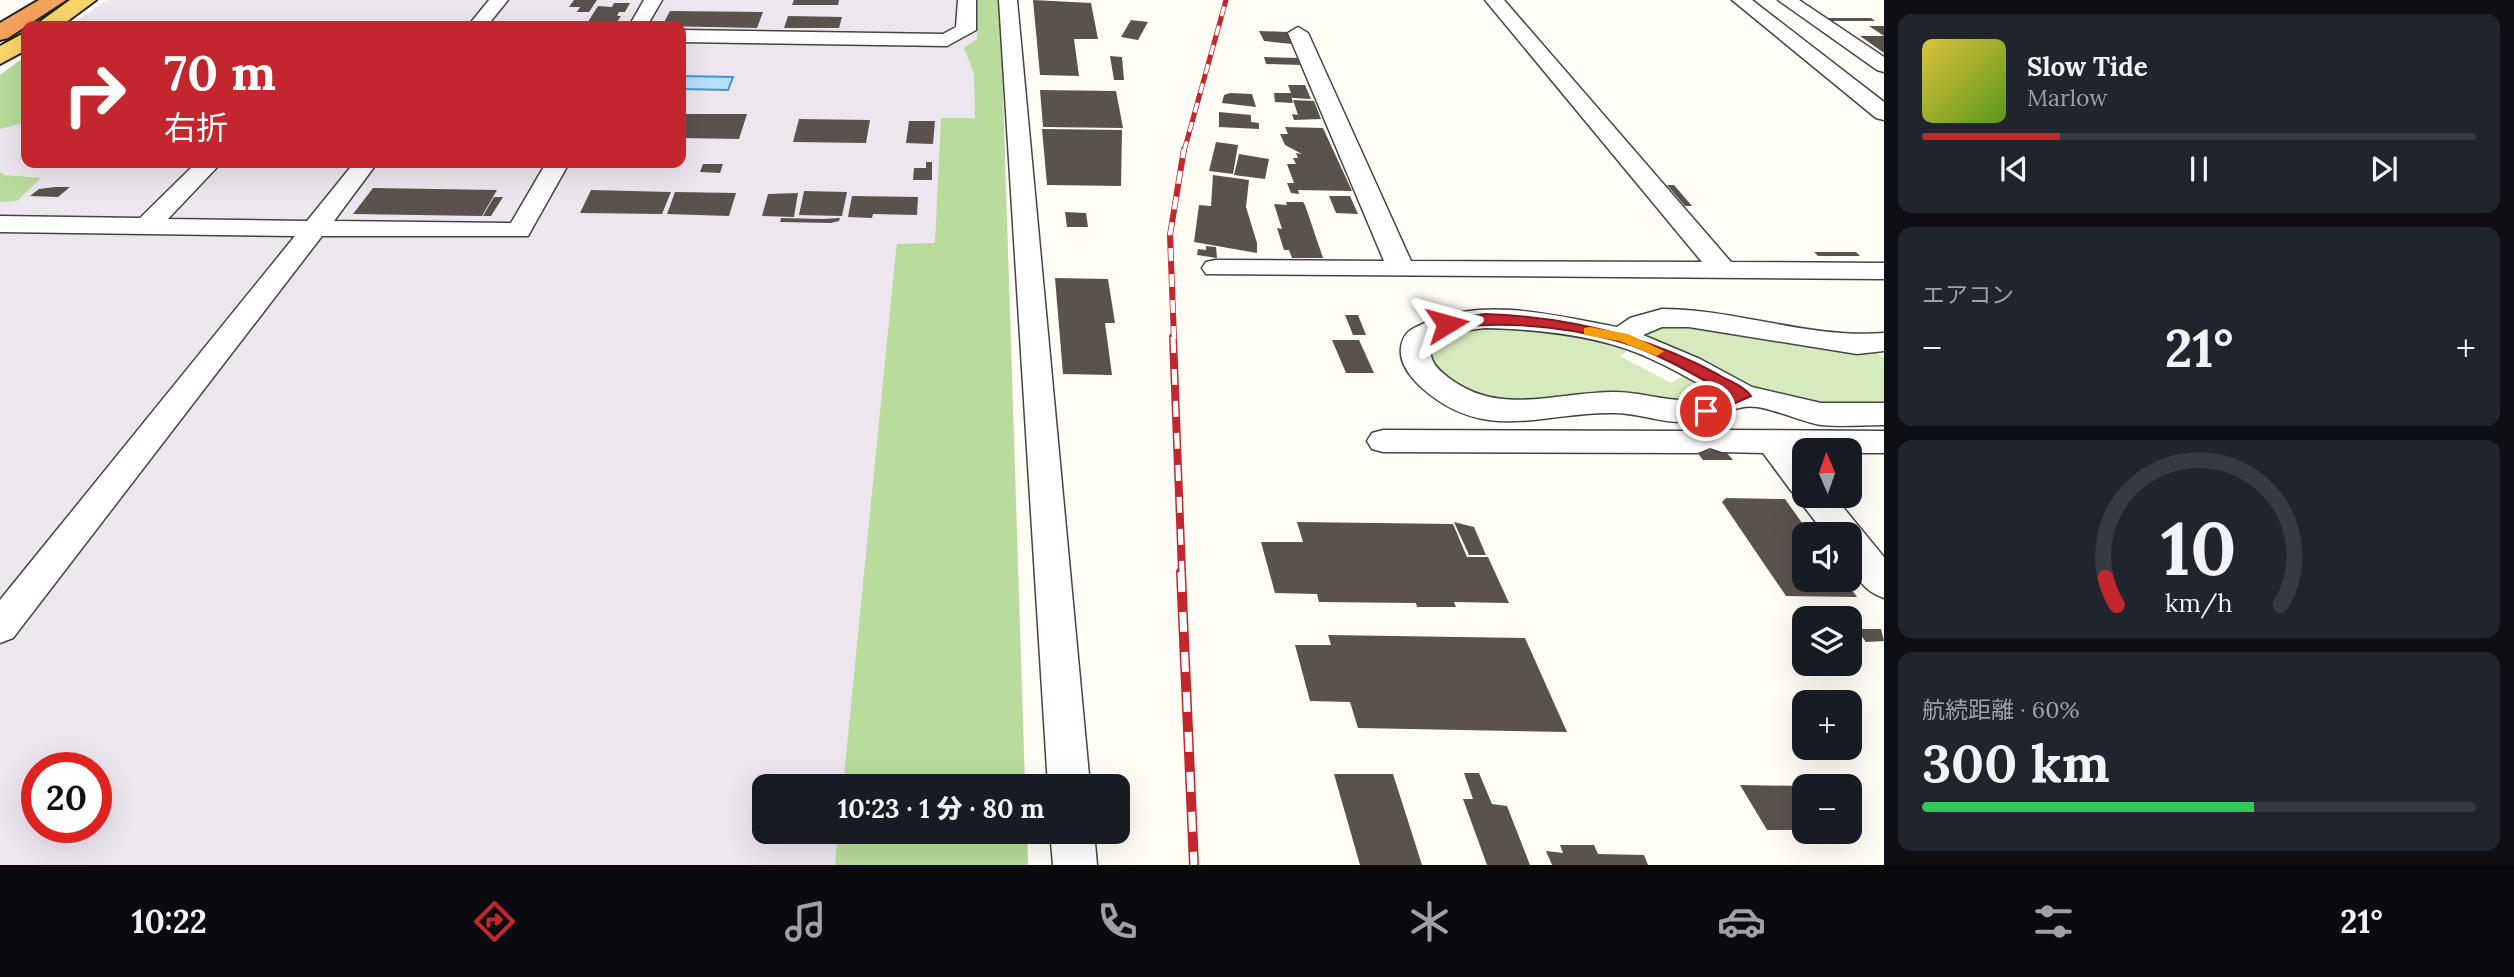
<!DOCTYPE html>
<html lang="ja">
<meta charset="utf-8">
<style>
:root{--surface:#171b24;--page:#20242c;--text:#f1f3f6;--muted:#9ea1a6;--line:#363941;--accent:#c4262e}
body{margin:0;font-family:Lora,"Noto Sans JP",serif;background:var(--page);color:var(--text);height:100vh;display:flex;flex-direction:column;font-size:26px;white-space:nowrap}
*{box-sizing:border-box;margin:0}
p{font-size:23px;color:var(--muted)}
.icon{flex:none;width:38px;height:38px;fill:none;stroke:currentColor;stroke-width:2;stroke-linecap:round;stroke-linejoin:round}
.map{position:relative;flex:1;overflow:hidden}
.sheet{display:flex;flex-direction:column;gap:14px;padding:14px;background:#0d0f14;width:630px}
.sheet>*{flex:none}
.banner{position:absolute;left:21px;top:21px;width:665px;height:147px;border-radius:14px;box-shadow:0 7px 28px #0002;background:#c4262e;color:#fff;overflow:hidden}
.needle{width:46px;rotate:358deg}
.fabs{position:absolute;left:1792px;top:438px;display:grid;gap:14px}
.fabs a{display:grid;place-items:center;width:70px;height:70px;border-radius:14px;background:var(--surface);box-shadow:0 7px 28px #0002;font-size:35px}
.speed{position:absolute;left:21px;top:752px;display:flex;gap:14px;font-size:35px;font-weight:700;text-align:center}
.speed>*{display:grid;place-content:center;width:91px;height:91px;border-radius:50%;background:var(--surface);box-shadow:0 7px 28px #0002;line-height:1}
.speed .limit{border:10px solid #d22;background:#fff;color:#111}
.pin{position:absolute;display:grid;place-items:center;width:60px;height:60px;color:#fff;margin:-30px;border:4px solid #fff;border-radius:50%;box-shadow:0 2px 7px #0007}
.me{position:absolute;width:77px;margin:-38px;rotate:82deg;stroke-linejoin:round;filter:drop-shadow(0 0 5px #0008)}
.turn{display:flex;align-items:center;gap:24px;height:147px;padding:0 28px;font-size:32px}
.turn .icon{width:91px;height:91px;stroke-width:2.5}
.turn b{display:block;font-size:49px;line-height:60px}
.big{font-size:52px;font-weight:800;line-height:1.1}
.sheet .widget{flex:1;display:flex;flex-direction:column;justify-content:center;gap:10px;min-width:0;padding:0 24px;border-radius:14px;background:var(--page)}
.sheet .dial{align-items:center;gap:0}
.dial svg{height:182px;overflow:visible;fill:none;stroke:var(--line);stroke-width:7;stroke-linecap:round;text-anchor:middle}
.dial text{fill:var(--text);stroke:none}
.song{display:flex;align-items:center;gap:21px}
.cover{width:84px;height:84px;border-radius:10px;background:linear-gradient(135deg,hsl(50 70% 55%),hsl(90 70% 35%))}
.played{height:7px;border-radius:4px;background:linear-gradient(90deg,var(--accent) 25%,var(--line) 25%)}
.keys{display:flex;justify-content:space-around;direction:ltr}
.heat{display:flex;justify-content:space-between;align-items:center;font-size:38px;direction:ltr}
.charge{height:10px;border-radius:5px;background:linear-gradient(90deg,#34c759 60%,var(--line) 0)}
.trip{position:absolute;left:752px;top:774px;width:378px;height:70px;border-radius:14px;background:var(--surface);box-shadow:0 7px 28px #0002;font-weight:800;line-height:70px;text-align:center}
.tab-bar{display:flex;height:112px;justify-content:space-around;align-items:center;background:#090b0e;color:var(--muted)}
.tab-bar .icon{width:49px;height:49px}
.tab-bar .active{color:var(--accent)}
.tab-bar b{font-size:32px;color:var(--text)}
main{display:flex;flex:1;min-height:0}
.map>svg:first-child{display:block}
.industrial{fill:#eee6ef;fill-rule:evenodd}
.green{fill:#d5ebbd}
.forest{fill:#b9dc9c}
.water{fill:#b9e0f7;stroke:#3f96cf;stroke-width:2}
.building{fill:#5a524d}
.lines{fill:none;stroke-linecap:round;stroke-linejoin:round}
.minor-casing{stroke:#444;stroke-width:3}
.major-casing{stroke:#222;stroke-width:4}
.highway-casing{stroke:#222;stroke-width:4}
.minor{fill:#fff;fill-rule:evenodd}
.major{fill:#f9d66b;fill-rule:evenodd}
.highway{fill:#f5a25d;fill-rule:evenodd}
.rail-far3-casing{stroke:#c4262e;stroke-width:5}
.rail-far2-casing{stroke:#c4262e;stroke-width:6}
.rail-far1-casing{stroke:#c4262e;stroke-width:8}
.rail-casing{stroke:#c4262e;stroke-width:10}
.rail-far3{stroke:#fff;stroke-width:3.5;stroke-dasharray:10;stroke-linecap:butt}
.rail-far2{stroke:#fff;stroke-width:4.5;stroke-dasharray:13;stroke-linecap:butt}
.rail-far1{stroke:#fff;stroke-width:5;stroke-dasharray:16;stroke-linecap:butt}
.rail{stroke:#fff;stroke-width:7;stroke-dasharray:20;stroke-linecap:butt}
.route{fill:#c4262e;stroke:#7f191e;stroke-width:2}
.slow{fill:#f59e0b}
</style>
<main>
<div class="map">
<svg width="1884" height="865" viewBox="0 0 1884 865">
<rect width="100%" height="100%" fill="#fffdf5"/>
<path class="industrial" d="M107,0H1000L1025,786H765V831H1027L1028,865H0V75L26,56V163H681V26H69ZM37,768H96V828H37Z"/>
<path class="green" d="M1680,322L1870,350L1884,357V408L1817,407L1750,393L1636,337L1647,328Z
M1491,324L1620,342L1631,348L1620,356L1671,383L1691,371L1729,393L1703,403L1496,404L1452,390L1423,358L1428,340L1451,328Z"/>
<path class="forest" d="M977,0H1000L1025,786H843L896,250L897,244L935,243L941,118H975L974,74L964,48L977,39Z
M26,56V122L0,129V75Z
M0,172L5,175L41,178L17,201L0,202Z
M838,831H1027L1028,865H835Z"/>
<path class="water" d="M681,76L733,77L728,90L681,89Z"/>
<path class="building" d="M574,0H597L589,12H577L580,7H569Z
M794,0H839L838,5H792Z
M1033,0L1091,3L1098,39H1074L1079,76L1040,75Z
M614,3H630L625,12H619L617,16H621L615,25H586L598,6L612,7Z
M670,11L763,12L757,28L662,26Z
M788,16L842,17L839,28H784Z
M1824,18H1871L1875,21H1828Z
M1131,20L1148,22L1138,40L1121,37Z
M1869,26H1884V53L1860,36H1884Z
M1259,31L1289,32L1292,44L1264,41Z
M1110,56L1122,57L1124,80H1114Z
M1264,57L1298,58L1300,65L1266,64Z
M1288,85H1305L1311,99L1292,98L1291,95L1293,103L1275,102L1274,93H1291Z
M1040,90L1116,91L1123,128L1043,127Z
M1230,93L1252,94L1256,107L1222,103L1224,95Z
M1293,100L1314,101L1321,119L1294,120L1292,114L1298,115Z
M1219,112L1251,115V122L1259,123V129L1219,127Z
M686,114H747L739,139L681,138V126Z
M799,119L870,120L866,143L793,142Z
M909,121H935L933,144L906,143Z
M1285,127L1323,128L1352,191L1298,190L1299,194L1291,193L1287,183H1294L1287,164H1296L1293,158H1298L1296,153L1302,154L1285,145L1280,134H1288Z
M1042,129L1122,130L1121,186L1047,185Z
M1216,142L1238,145L1233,174L1209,171Z
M1239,154L1269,159L1265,179L1234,175Z
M926,162H932V180H913L914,168H926Z
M703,164H723L720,173L700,172Z
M1213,175L1249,180L1246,207L1257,243V253L1194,242L1199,205L1211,206Z
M1667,185H1674L1692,206H1685Z
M55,187H70L58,197L30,196L39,189Z
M373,188L497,190L482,216L353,214Z
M591,190L671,192L662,214L580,213Z
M804,191L847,192L842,216L799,215Z
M675,192L736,193L729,216L667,214Z
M798,193L794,217L762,216L768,194Z
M852,196L918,197L917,215L873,214L872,218L848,217Z
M1329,196H1350L1358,214L1336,213Z
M494,197H503L491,216H483Z
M1286,202H1303L1305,205L1323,258H1292L1289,250H1284L1277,228L1282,229L1274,204L1287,205Z
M1065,212L1086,213L1088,227H1067Z
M781,218L822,219L840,218L839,221L831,223L780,222Z
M1206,246L1216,247L1217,258L1197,255L1198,249L1206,250Z
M1814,252H1856L1860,256H1818Z
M1055,278L1108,279L1115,323H1105L1112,375L1063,374Z
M1345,315H1358L1366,335H1353Z
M1332,340H1359L1374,373H1346Z
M1699,431H1708L1733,460H1703L1696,451L1713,450Z
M1726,498L1785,499L1810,534H1804V579H1844L1857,597L1786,596L1722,502Z
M1297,522L1453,524L1467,557H1488L1509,603L1454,602L1456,607H1417L1416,603L1319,602L1317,594L1275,593L1261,542H1303Z
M1454,522L1474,527L1486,555H1469Z
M1856,629H1881L1884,641L1866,642Z
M1328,635L1525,638L1567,732L1358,728L1350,702L1310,701L1295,645H1331Z
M1464,773H1479L1492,804L1507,806L1530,865H1487L1463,799H1473Z
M1334,774H1393L1422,865H1360Z
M1740,785L1804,786V830H1767Z
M1560,845H1594L1598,854L1644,855L1648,865H1552L1546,851L1563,853Z"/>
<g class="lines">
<g class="minor-casing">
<path id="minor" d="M489,0H508L487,26H468Z
M644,0H662L647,26H629Z
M958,0H976V30L947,46L681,42V30L943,34L956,27Z
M999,0H1017L1090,786H1048Z
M1485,0H1504L1731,262L1884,263V279L1206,274L1202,268L1206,262L1215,260L1384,261L1288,33L1298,27L1308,33L1411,261L1702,262Z
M1732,0H1752L1884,102V120L1876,118Z
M1778,0H1799L1884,57V72L1877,70Z
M196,163H221L168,219L307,221L354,163H377L334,221L511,223L546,163H569L528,236H322L13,638L0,643V600L295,236L0,232V216L140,218Z
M1662,309C1737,309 1809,339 1884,333V351L1857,354L1689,327H1662L1643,335L1700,359L1752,387L1821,403H1884V425C1863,425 1841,427 1821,425C1800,422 1763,403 1744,407C1725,410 1707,420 1688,422C1662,424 1640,413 1615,413C1544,411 1486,445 1422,388C1411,378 1399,363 1401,348C1403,332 1411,329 1425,323C1484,296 1556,316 1617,327L1630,318ZM1485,328C1527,329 1573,333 1614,345C1650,355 1685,376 1717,394C1676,409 1650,391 1611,392C1554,393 1499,416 1449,378C1436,368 1428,360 1431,343L1453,332Z
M1383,430L1698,431L1710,435L1722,430L1884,431V453H1850V450H1804V453H1798L1804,460V495H1833L1884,557V598C1853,587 1850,562 1850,534H1825L1802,504L1798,493L1792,492L1763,453L1722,452L1710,448L1698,453L1383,452L1372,449L1367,441L1372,433Z
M1050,831H1094L1097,865H1053Z"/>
</g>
<g class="major-casing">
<path id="major" d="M70,0H96L61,26H34Z
M26,32V50L0,64V46Z"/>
</g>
<g class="highway-casing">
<path id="highway" d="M39,0H66L8,38L0,40V23Z"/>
</g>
<use href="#minor" class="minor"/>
<use href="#major" class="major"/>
<use href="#highway" class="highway"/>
<g class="rail-far3-casing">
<path id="rail-far3" d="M1184,151L1226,0"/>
</g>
<g class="rail-far2-casing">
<path id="rail-far2" d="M1174,339L1170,235L1184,149"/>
</g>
<g class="rail-far1-casing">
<path id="rail-far1" d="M1173,337L1182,573"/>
</g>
<g class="rail-casing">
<path id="rail" d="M1181,572L1194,865"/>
</g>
<use href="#rail-far3" class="rail-far3"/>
<use href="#rail-far2" class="rail-far2"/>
<use href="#rail-far1" class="rail-far1"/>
<use href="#rail" class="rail"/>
</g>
<path class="route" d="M1485,314C1568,317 1646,335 1719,375C1729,381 1744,386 1751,396L1706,416L1699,411L1701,407L1730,395C1695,375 1657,352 1618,341C1563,326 1503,321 1447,328L1440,324L1447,319Z"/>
<path class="slow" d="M1590,327L1628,334L1664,351L1657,356L1619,341L1584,335V328Z"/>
</svg>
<div class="fabs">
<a><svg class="needle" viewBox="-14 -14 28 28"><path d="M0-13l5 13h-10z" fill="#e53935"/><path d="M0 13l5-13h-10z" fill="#9ea1a6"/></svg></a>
<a><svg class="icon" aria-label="sound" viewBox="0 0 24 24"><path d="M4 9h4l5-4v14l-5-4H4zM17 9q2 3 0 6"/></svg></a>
<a><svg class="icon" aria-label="layers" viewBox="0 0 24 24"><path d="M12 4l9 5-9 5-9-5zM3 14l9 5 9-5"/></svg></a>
<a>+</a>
<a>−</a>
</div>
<div class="speed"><div class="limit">20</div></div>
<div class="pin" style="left:1706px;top:411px;background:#d93025"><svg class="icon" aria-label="arrive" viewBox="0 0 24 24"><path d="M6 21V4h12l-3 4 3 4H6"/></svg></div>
<svg class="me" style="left:1447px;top:324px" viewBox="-20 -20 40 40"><path d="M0-17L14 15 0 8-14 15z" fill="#c4262e" stroke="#fff" stroke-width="4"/></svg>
<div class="trip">10:23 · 1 分 · 80 m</div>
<div class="banner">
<div class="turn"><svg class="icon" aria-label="right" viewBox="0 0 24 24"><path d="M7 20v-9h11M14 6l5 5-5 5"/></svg><div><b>70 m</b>右折</div></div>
</div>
</div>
<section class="sheet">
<div class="widget">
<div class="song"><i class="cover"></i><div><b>Slow Tide</b><p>Marlow</p></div></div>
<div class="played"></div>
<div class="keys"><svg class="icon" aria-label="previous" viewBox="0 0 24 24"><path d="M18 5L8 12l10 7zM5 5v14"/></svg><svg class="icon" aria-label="pause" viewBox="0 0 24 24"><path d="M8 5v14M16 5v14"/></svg><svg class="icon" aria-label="next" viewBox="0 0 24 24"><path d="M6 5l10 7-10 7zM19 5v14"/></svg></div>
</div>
<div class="widget"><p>エアコン</p>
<div class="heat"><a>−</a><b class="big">21°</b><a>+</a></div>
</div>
<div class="widget dial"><svg viewBox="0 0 100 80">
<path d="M14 69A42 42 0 1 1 86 69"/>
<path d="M14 69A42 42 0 0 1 9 57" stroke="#c4262e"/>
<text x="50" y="56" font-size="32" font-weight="700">10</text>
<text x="50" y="72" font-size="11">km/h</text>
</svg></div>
<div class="widget"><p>航続距離 · 60%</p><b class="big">300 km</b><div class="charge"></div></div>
</section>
</main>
<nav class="tab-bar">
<b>10:22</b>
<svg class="icon active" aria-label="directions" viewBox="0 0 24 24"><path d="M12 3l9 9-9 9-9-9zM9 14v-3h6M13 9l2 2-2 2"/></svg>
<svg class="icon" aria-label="music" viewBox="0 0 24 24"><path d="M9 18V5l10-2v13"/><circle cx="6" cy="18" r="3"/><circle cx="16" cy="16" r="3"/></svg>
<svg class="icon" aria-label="phone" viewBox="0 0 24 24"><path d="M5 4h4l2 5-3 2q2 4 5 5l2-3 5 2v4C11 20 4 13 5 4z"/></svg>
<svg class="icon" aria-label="climate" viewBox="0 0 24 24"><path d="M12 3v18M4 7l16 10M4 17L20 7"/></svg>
<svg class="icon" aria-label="car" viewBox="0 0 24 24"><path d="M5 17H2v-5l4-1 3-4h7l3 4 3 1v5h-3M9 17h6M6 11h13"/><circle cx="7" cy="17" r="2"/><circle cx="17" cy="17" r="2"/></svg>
<svg class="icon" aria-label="filters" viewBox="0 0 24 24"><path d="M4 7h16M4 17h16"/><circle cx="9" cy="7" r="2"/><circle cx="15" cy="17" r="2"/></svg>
<b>21°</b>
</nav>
